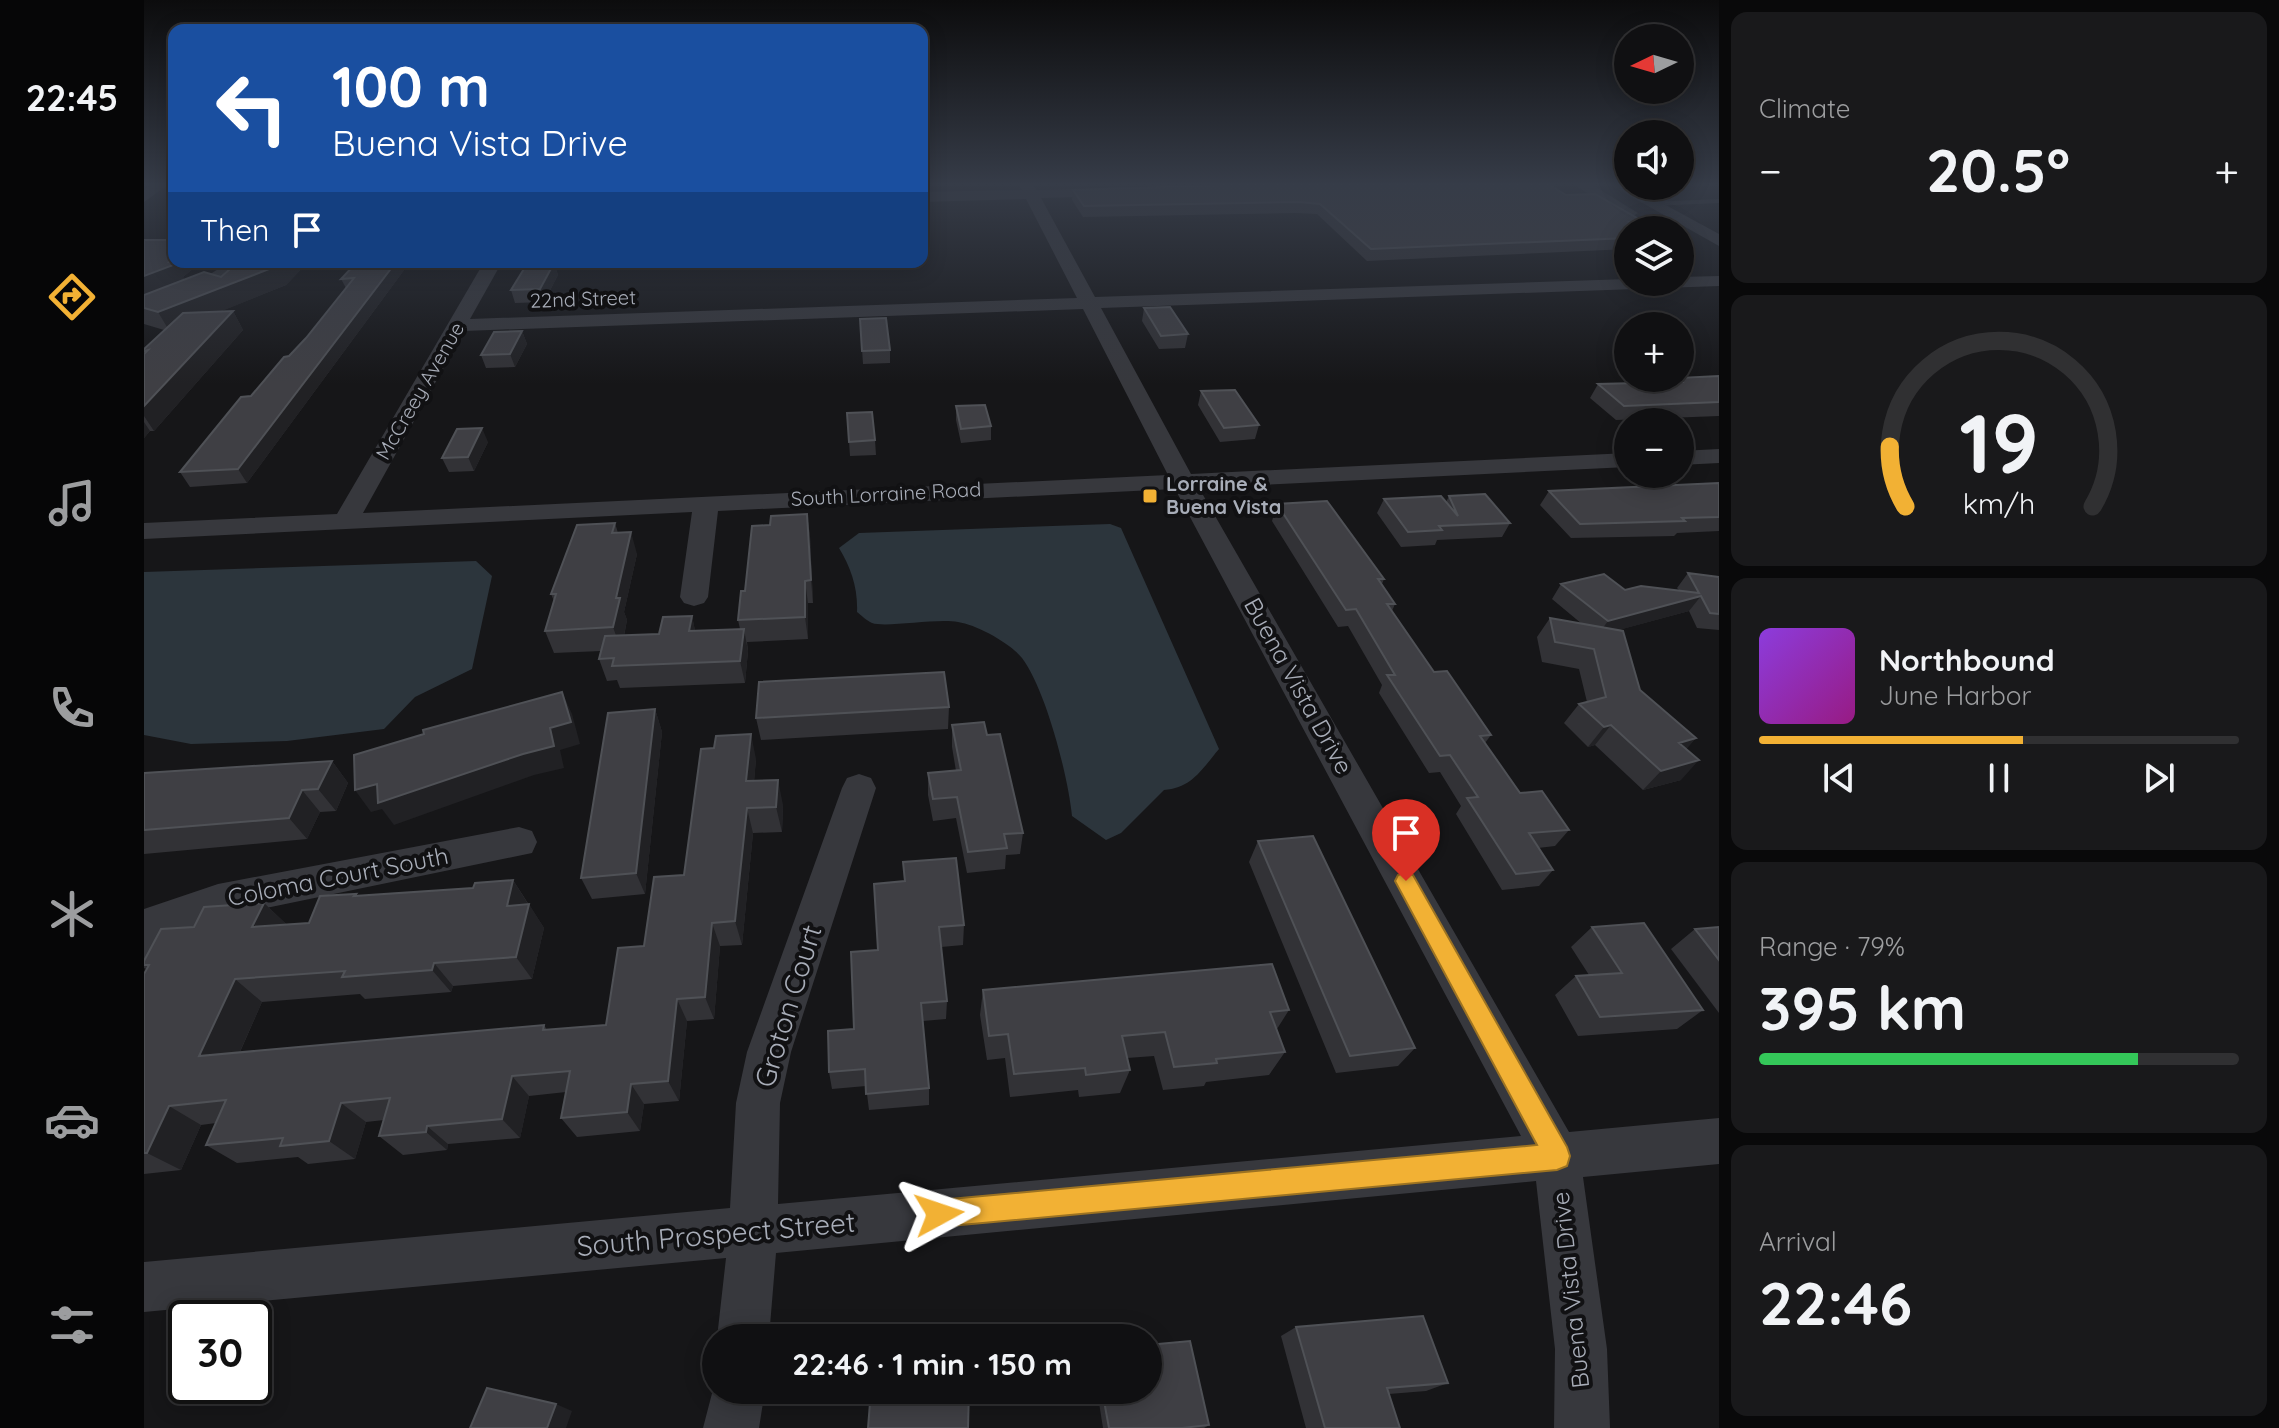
<!DOCTYPE html>
<meta charset="utf-8">
<style>
:root{--surface:#101012;--page:#19191b;--text:#f1f3f6;--muted:#9c9d9f;--line:#303032;--accent:#f2b134}
body{margin:0;font-family:Quicksand,sans-serif;background:var(--page);color:var(--text);height:100vh;display:flex;flex-direction:column;font-size:30px;white-space:nowrap}
*{box-sizing:border-box;margin:0}
p{font-size:26px;color:var(--muted)}
.icon{flex:none;width:44px;height:44px;fill:none;stroke:currentColor;stroke-width:2;stroke-linecap:round;stroke-linejoin:round}
.map{position:relative;flex:1;overflow:hidden}
.details{display:flex;flex-direction:column;gap:12px;padding:12px;background:#09090a;width:560px}
.details>*{flex:none}
.banner{position:absolute;left:24px;top:24px;width:760px;height:244px;border-radius:16px;box-shadow:0 4px 20px #0003,0 0 0 2px var(--line);background:#1a4fa0;color:#fff;overflow:hidden}
.needle{width:52px;rotate:265deg}
.fabs{position:absolute;left:1470px;top:24px;display:grid;gap:16px}
.fabs a{display:grid;place-items:center;width:80px;height:80px;border-radius:50%;background:var(--surface);box-shadow:0 4px 20px #0003,0 0 0 2px var(--line);font-size:40px}
.speed{position:absolute;left:24px;top:1300px;display:flex;gap:16px;font-size:40px;font-weight:700;text-align:center}
.speed>*{display:grid;place-content:center;width:104px;height:104px;border-radius:50%;background:var(--surface);box-shadow:0 4px 20px #0003,0 0 0 2px var(--line);line-height:1}
.speed .limit{border:4px solid #111;border-radius:12px;background:#fff;color:#111}
.pin{position:absolute;display:grid;place-items:center;width:68px;height:68px;color:#fff;margin:-82px -34px;border-radius:50% 50% 50% 0;rotate:-45deg;box-shadow:0 0 8px #0007}
.pin .icon{rotate:45deg}
.me{position:absolute;width:88px;margin:-44px;rotate:85deg;stroke-linejoin:round;filter:drop-shadow(0 0 6px #0008)}
.turn{display:flex;align-items:center;gap:28px;height:168px;padding:0 32px;font-size:36px}
.turn .icon{width:104px;height:104px;stroke-width:2.5}
.turn b{display:block;font-size:56px;line-height:68px}
.then{display:flex;align-items:center;height:76px;padding:0 32px;background:#0003;gap:16px;font-size:30px}
.big{font-size:60px;font-weight:700;line-height:1.1}
.details .tile{flex:1;display:flex;flex-direction:column;justify-content:center;gap:12px;min-width:0;padding:0 28px;border-radius:16px;background:var(--page)}
.details .dial{align-items:center;gap:0}
.dial svg{height:208px;overflow:visible;fill:none;stroke:var(--line);stroke-width:7;stroke-linecap:round;text-anchor:middle}
.dial text{fill:var(--text);stroke:none}
.song{display:flex;align-items:center;gap:24px}
.cover{width:96px;height:96px;border-radius:12px;background:linear-gradient(135deg,hsl(270 70% 55%),hsl(310 70% 35%))}
.played{height:8px;border-radius:4px;background:linear-gradient(90deg,var(--accent) 55%,var(--line) 55%)}
.keys{display:flex;justify-content:space-around;direction:ltr}
.heat{display:flex;justify-content:space-between;align-items:center;font-size:44px;direction:ltr}
.charge{height:12px;border-radius:6px;background:linear-gradient(90deg,#34c759 79%,var(--line) 0)}
.trip{position:absolute;left:558px;top:1324px;width:460px;height:80px;border-radius:40px;background:var(--surface);box-shadow:0 4px 20px #0003,0 0 0 2px var(--line);font-weight:700;line-height:80px;text-align:center}
main{display:flex;flex:1;min-height:0}
.tab-bar{display:flex;flex-direction:column;width:144px;justify-content:space-around;align-items:center;background:#060607;color:var(--muted)}
.tab-bar .icon{width:56px;height:56px}
.tab-bar .selected{color:var(--accent)}
.tab-bar b{font-size:36px;color:var(--text)}
.map>svg:first-child{display:block}
.water{fill:#2c353c}
.lines{fill:none;stroke-linecap:round;stroke-linejoin:round}
.service{fill:#37383d;fill-rule:evenodd}
.minor{fill:#37383d;fill-rule:evenodd}
.wall{fill:#323236}
.shaded-wall{fill:#212124}
.building{fill:#3f3f44;stroke:#4f5156;stroke-width:2}
.route{fill:#f2b134;stroke:#9d7322;stroke-width:2}
.poi-dot{fill:#f2b134;stroke:#111113;stroke-width:3}
.labels{text-anchor:middle;stroke-width:8;stroke-linejoin:round;paint-order:stroke}
.far-street-label{font-size:20px;fill:#a8adb8;stroke:#111113}
.far-poi-label{font-size:20px;font-weight:bold;fill:#a8adb8;stroke:#111113;text-anchor:start}
.street-label{font-size:24px;fill:#a8adb8;stroke:#111113}
.near-street-label{font-size:28px;fill:#a8adb8;stroke:#111113}
</style>
<main>
<nav class="tab-bar">
<b>22:45</b>
<svg class="icon selected" aria-label="directions" viewBox="0 0 24 24"><path d="M12 3l9 9-9 9-9-9zM9 14v-3h6M13 9l2 2-2 2"/></svg>
<svg class="icon" aria-label="music" viewBox="0 0 24 24"><path d="M9 18V5l10-2v13"/><circle cx="6" cy="18" r="3"/><circle cx="16" cy="16" r="3"/></svg>
<svg class="icon" aria-label="phone" viewBox="0 0 24 24"><path d="M5 4h4l2 5-3 2q2 4 5 5l2-3 5 2v4C11 20 4 13 5 4z"/></svg>
<svg class="icon" aria-label="climate" viewBox="0 0 24 24"><path d="M12 3v18M4 7l16 10M4 17L20 7"/></svg>
<svg class="icon" aria-label="car" viewBox="0 0 24 24"><path d="M5 17H2v-5l4-1 3-4h7l3 4 3 1v5h-3M9 17h6M6 11h13"/><circle cx="7" cy="17" r="2"/><circle cx="17" cy="17" r="2"/></svg>
<svg class="icon" aria-label="filters" viewBox="0 0 24 24"><path d="M4 7h16M4 17h16"/><circle cx="9" cy="7" r="2"/><circle cx="15" cy="17" r="2"/></svg>
</nav>
<div class="map">
<svg width="1575" height="1428" viewBox="0 0 1575 1428">
<rect width="100%" height="100%" fill="#161618"/>
<path class="water" d="M966,524L977,528L1075,749C1058,769 1048,788 1020,790L977,833L962,840L928,816C924,776 902,690 878,658C866,643 833,625 814,622C792,618 742,628 728,623C723,621 717,615 713,612C714,588 707,568 695,548L715,533Z
M332,561L348,576L328,669L271,697L240,729L143,741L47,744L0,735V572Z"/>
<g class="lines">
<path class="service" d="M1575,199V203L1507,206L1503,204L1507,202Z"/>
<path class="minor" d="M8,184H25L0,202V190Z
M875,184H889L892,190L971,188L978,192L971,196L897,198L951,297L1484,279V282H1536V277L1575,276V286L957,308L1047,474L1484,453V467L1055,488L1425,1132L1575,1118V1164L1439,1177L1463,1349L1466,1428H1410L1411,1349L1392,1181L632,1253L625,1338H573L582,1258L0,1312V1262L586,1208L592,1103L603,1052L698,788L703,778L715,774L727,778L732,788L647,1052L636,1103L634,1204L1377,1136L1031,489L574,511L564,597L560,603L550,606L540,603L536,597L548,512L0,539V523L193,514L340,262H358L326,319L933,298L882,199L778,202V192L878,190ZM939,309L1024,475L219,513L320,331Z
M1429,184H1447L1494,213L1486,218L1480,216Z
M1465,184H1483L1575,234V246Z
M82,264L91,269L69,288L0,315V302L57,280Z
M1575,449V463L1536,465V451Z
M375,827L388,831L393,842L388,853L74,918L28,934L14,960L0,965V909L74,884Z
M572,1378V1390H621L615,1428H559Z"/>
</g>
<path class="wall" d="M929,190L1422,195L1500,222L1496,229L1484,230V249L1223,261L1173,214L1152,213L939,217L928,200Z
M0,240L30,262H57L39,277L40,279L77,277L94,262H164L142,285L77,311H89L99,330L10,431H6L0,438V349L20,330L0,324Z
M213,262H266L103,483L46,487L36,472L162,338L202,288L197,279Z
M410,263L414,275L400,302L371,303L367,290Z
M1000,308L1044,334L1041,348L1015,349L998,321Z
M716,319L746,350V363L719,364Z
M378,331L383,344L371,367L342,368L337,355Z
M1575,376V416L1472,420L1446,398L1454,384L1530,382L1532,378Z
M1057,391L1115,425L1111,439L1076,442L1054,405Z
M812,406L847,426V440L817,443L812,420Z
M703,413L731,440L732,455L706,456Z
M344,442L330,471L305,472L298,458Z
M1575,483V531L1533,533L1530,536L1427,538L1396,505L1405,491Z
M1305,496L1366,523L1358,537L1293,540L1291,545L1257,547L1233,513L1240,499L1302,502Z
M1133,504L1240,579L1238,584L1251,604L1248,611L1290,672L1347,735L1341,743L1376,793L1425,830L1411,846L1394,848L1409,870L1395,886L1358,890L1312,814L1317,806L1296,772L1285,773L1235,693L1238,685L1204,626L1194,627L1128,521Z
M663,514L666,536L669,603H664V639L603,642L604,651L601,683L476,688L473,680L463,681L455,659L457,651L410,653L401,631L410,601L407,594L471,523L474,533L493,554L480,612L483,620L480,636L515,634L548,616L551,631L596,629L594,620L601,591L626,525Z
M1544,573L1575,577V630L1553,628L1545,611L1474,630L1496,690L1552,738L1542,749L1537,780L1499,790L1451,745L1444,747L1420,723L1435,704L1443,702L1435,669L1398,662L1393,637L1406,618L1438,624L1408,599L1417,584L1481,590H1535L1533,588Z
M805,707L804,729L617,740L612,718Z
M511,709L518,732L501,894L448,899L437,878Z
M808,725L843,735L879,833L876,854L862,855L861,869L823,873L812,818L789,821L784,795V773L812,771L808,747Z
M612,759L610,781L639,805L638,832L609,833L598,945L576,946L570,1019L543,1021L535,1101L500,1104L496,1131L433,1137L417,1118L422,1092L385,1096L376,1138L304,1144L303,1150L259,1155L235,1136L240,1120L222,1122L211,1159L164,1164L154,1157L93,1163L62,1145L72,1123L57,1125L37,1170L0,1174V974L2,969L0,968V961L50,927L120,903L142,924L165,923L214,896L329,888L369,880L400,928L388,979L309,986L307,992L221,999L216,994L118,1002L96,1052L400,1025L403,1030L462,1025L500,946L540,875Z
M188,761L204,783L192,811L176,812L163,839L0,854V773Z
M1114,841L1271,1048L1254,1066L1192,1073L1105,862Z
M759,862L820,925L819,945L797,947L803,1001L802,1019L779,1021L785,1088V1105L725,1110L722,1086L688,1089L685,1072L710,1029L734,950L760,881Z
M1448,927L1559,1010L1533,1029L1434,1036L1411,995L1432,976L1445,975L1427,947Z
M1575,927V1013L1527,949L1551,929Z
M839,990L1145,1010L1133,1029L1141,1052L1125,1075L1062,1082L1060,1086L1019,1090L1010,1056L983,1058L986,1070L976,1093L935,1097L934,1090L866,1097L861,1058L843,1060L836,1015Z
M1152,1327L1304,1383L1282,1391L1245,1394L1256,1428H1162L1137,1336Z
M953,1390H1004L1065,1425L1060,1428H959Z"/>
<path class="shaded-wall" d="M30,258V262H57L39,277L42,282L0,299V276Z
M137,262H164L142,285L26,332L14,312Z
M252,262H266L103,483L94,469Z
M410,263L414,275L400,302L396,289Z
M89,311L99,330L10,431L0,416V406Z
M378,331L383,344L371,367L366,354Z
M0,422L6,431L0,438Z
M338,428L344,442L330,471L324,457Z
M663,514L666,536L669,603L667,580Z
M487,532L493,554L480,612L483,620L477,650L469,627L472,598Z
M661,581L664,603V639L661,617Z
M1557,596L1545,611L1453,636L1464,621Z
M548,616L553,639L545,631Z
M600,629L604,651L601,683L596,661Z
M418,692L428,714L436,744L416,750L420,768L390,775L250,825L238,809L227,812L211,790L233,784L379,754L406,728Z
M511,709L518,732L501,894L492,873Z
M1467,725L1451,745L1444,747L1460,727Z
M607,734L612,759L608,807L602,781Z
M1552,738L1534,758L1535,743Z
M1555,760L1537,780L1499,790L1517,771Z
M188,761L204,783L192,811L174,789Z
M634,780L639,805L638,832L632,807Z
M158,790L176,812L163,839L145,818Z
M603,808L609,833L598,945L591,921Z
M369,880L384,904L363,906Z
M120,903L144,926L108,927Z
M385,904L400,928L388,979L372,957Z
M568,923L576,946L570,1019L561,997Z
M290,963L309,986L307,992L288,970Z
M91,979L118,1002L85,1076L55,1056Z
M533,999L543,1021L535,1101L524,1081Z
M368,1076L385,1096L376,1138L358,1119Z
M487,1084L500,1104L496,1131L483,1112Z
M197,1103L222,1122L211,1159L185,1141Z
M25,1106L57,1125L37,1170L3,1153Z
M283,1126L304,1144L303,1150L282,1132Z
M412,1404L428,1411L422,1428H403Z"/>
<path class="building" d="M1112,184H1404L1422,195L1451,194L1500,222H1486L1499,230H1484V238L1227,249L1176,204L1155,202L940,206L929,190Z
M0,240H30V258L25,262L32,264L0,276Z
M94,262H137L133,266L14,312L0,308V295L60,272L77,277Z
M213,262H252L94,469L36,472L97,397L107,396L140,357L145,356L162,338L210,278L197,279Z
M410,263L396,289L367,290L383,264Z
M1026,307L1044,334L1017,336L1000,308Z
M89,311L0,406V354L4,350L0,351V349L39,313Z
M742,318L746,350L718,351L716,319Z
M378,331L366,354L337,355L350,332Z
M1575,376V402L1480,406L1454,384L1538,382L1533,378Z
M1091,390L1115,425L1080,428L1057,391Z
M841,405L847,426L817,429L812,406Z
M728,412L731,440L705,442L703,413Z
M338,428L324,457L298,458L313,429Z
M1575,483V517L1538,518L1541,521L1436,524L1405,491Z
M1341,494L1366,523L1295,526L1298,530L1264,532L1240,499L1297,496L1314,516L1305,496Z
M1183,501L1240,579H1234L1251,604H1243L1290,672L1303,671L1347,735L1336,736L1376,793L1398,791L1425,830L1385,833L1409,870L1372,874L1323,798L1334,797L1306,755L1296,756L1243,675H1251L1212,609L1202,610L1133,504Z
M663,514L667,580L661,581V617L594,620L597,591H601L608,526L626,525L627,516Z
M471,523L468,533L487,532L472,598H476L469,627L401,631L412,594H407L433,525Z
M1544,573L1575,577V614L1566,613L1557,596L1464,621L1417,584L1460,574L1481,590L1497,586L1555,593Z
M548,616L545,631L600,629L596,661L468,666L470,658L455,659L461,636L515,634L519,617Z
M1406,618L1479,631L1496,690L1552,738L1535,743L1555,760L1517,771L1467,725L1460,727L1435,704L1462,697L1450,649L1411,642Z
M800,672L805,707L612,718L615,682Z
M418,692L427,722L406,728L410,746L379,754L234,803L233,784L211,790L210,755L280,734L279,730Z
M511,709L492,873L437,878L464,713Z
M840,722L843,735L856,734L879,833L860,834L863,848L824,852L813,797L789,799L784,773L817,770L808,725Z
M607,734L602,781L634,780L632,807L603,808L591,921L568,923L561,997L533,999L524,1081L487,1084L483,1112L417,1118L426,1071L368,1076L358,1119L283,1126L282,1132L235,1136L246,1098L197,1103L185,1141L136,1146L139,1138L62,1145L82,1100L25,1106L3,1153H0V974L5,965H0V961L17,929L50,927L60,907L120,903L108,927L165,923L176,896L212,894L210,896L329,888L331,883L369,880L363,906L385,904L372,957L290,963L288,970L198,977L201,971L91,979L55,1056L400,1025L399,1030L462,1025L474,948L500,946L510,877L540,875L557,749L570,748L572,736Z
M188,761L174,789L158,790L145,818L0,830V773Z
M1169,836L1271,1048L1206,1056L1114,841Z
M812,858L820,925L795,927L803,1001L777,1003L785,1088L722,1094L721,1069L685,1072L684,1031L710,1029L707,952L734,950L730,884L761,881L759,862Z
M1500,923L1559,1010L1456,1017L1432,976L1478,973L1448,927Z
M1575,927V960L1551,929Z
M1128,964L1145,1010L1126,1012L1141,1052L1072,1059L1073,1063L1030,1067L1021,1032L978,1036L986,1070L942,1075L941,1068L870,1074L864,1034L845,1036L839,990Z
M1279,1316L1304,1383L1243,1388L1256,1428H1181L1152,1327Z
M1046,1341L1065,1425L1038,1428H965L958,1390H1004V1345Z
M343,1388L412,1404L403,1428H326Z
M727,1390H825L824,1428H724Z"/>
<linearGradient id="sky" x2="0" y2="1"><stop stop-color="#0c0c0d"/><stop offset="0.48" stop-color="#363c48"/><stop offset="1" stop-color="#363c48" stop-opacity="0"/></linearGradient>
<rect width="1575" height="384" fill="url(#sky)"/>
<path class="route" d="M1262,872L1269,875L1423,1147L1426,1156L1423,1166L1413,1170L795,1227L785,1223L781,1214L785,1204L795,1200L1393,1145L1251,881L1254,875Z"/>
<rect class="poi-dot" x="998" y="488" width="16" height="16" rx="4"/>
<g class="labels">
<g class="far-street-label">
<text transform="translate(439 299) rotate(-2)" y="7">22nd Street</text>
<text transform="translate(276 391) rotate(-60)" y="7">McCreey Avenue</text>
<text transform="translate(742 494) rotate(-3)" y="7">South Lorraine Road</text>
</g>
<g class="far-poi-label">
<text x="1022" y="491">Lorraine &amp;<tspan x="1022" dy="23">Buena Vista</tspan></text>
</g>
<g class="street-label">
<text transform="translate(1154 686) rotate(61)" y="8">Buena Vista Drive</text>
<text transform="translate(194 877) rotate(-11)" y="8">Coloma Court South</text>
<text transform="translate(1427 1290) rotate(-96)" y="8">Buena Vista Drive</text>
</g>
<g class="near-street-label">
<text transform="translate(644 1006) rotate(-73)" y="10">Groton Court</text>
<text transform="translate(572 1234) rotate(-5)" y="10">South Prospect Street</text>
</g>
</g>
</svg>
<div class="fabs">
<a><svg class="needle" viewBox="-14 -14 28 28"><path d="M0-13l5 13h-10z" fill="#e53935"/><path d="M0 13l5-13h-10z" fill="#9c9d9f"/></svg></a>
<a><svg class="icon" aria-label="sound" viewBox="0 0 24 24"><path d="M4 9h4l5-4v14l-5-4H4zM17 9q2 3 0 6"/></svg></a>
<a><svg class="icon" aria-label="layers" viewBox="0 0 24 24"><path d="M12 4l9 5-9 5-9-5zM3 14l9 5 9-5"/></svg></a>
<a>+</a>
<a>−</a>
</div>
<div class="speed"><div class="limit">30</div></div>
<div class="pin" style="left:1262px;top:881px;background:#d93025"><svg class="icon" aria-label="arrive" viewBox="0 0 24 24"><path d="M6 21V4h12l-3 4 3 4H6"/></svg></div>
<svg class="me" style="left:795px;top:1214px" viewBox="-20 -20 40 40"><path d="M0-17L14 15 0 8-14 15z" fill="#f2b134" stroke="#fff" stroke-width="4"/></svg>
<div class="trip">22:46 · 1 min · 150 m</div>
<div class="banner">
<div class="turn"><svg class="icon" aria-label="left" viewBox="0 0 24 24"><path d="M17 20v-9H6M10 6l-5 5 5 5"/></svg><div><b>100 m</b>Buena Vista Drive</div></div>
<div class="then">Then<svg class="icon" aria-label="arrive" viewBox="0 0 24 24"><path d="M6 21V4h12l-3 4 3 4H6"/></svg></div>
</div>
</div>
<section class="details">
<div class="tile"><p>Climate</p>
<div class="heat"><a>−</a><b class="big">20.5°</b><a>+</a></div>
</div>
<div class="tile dial"><svg viewBox="0 0 100 80">
<path d="M14 69A42 42 0 1 1 86 69"/>
<path d="M14 69A42 42 0 0 1 8 46" stroke="#f2b134"/>
<text x="50" y="56" font-size="32" font-weight="700">19</text>
<text x="50" y="72" font-size="11">km/h</text>
</svg></div>
<div class="tile">
<div class="song"><i class="cover"></i><div><b>Northbound</b><p>June Harbor</p></div></div>
<div class="played"></div>
<div class="keys"><svg class="icon" aria-label="previous" viewBox="0 0 24 24"><path d="M18 5L8 12l10 7zM5 5v14"/></svg><svg class="icon" aria-label="pause" viewBox="0 0 24 24"><path d="M8 5v14M16 5v14"/></svg><svg class="icon" aria-label="next" viewBox="0 0 24 24"><path d="M6 5l10 7-10 7zM19 5v14"/></svg></div>
</div>
<div class="tile"><p>Range · 79%</p><b class="big">395 km</b><div class="charge"></div></div>
<div class="tile"><p>Arrival</p><b class="big">22:46</b></div>
</section>
</main>
